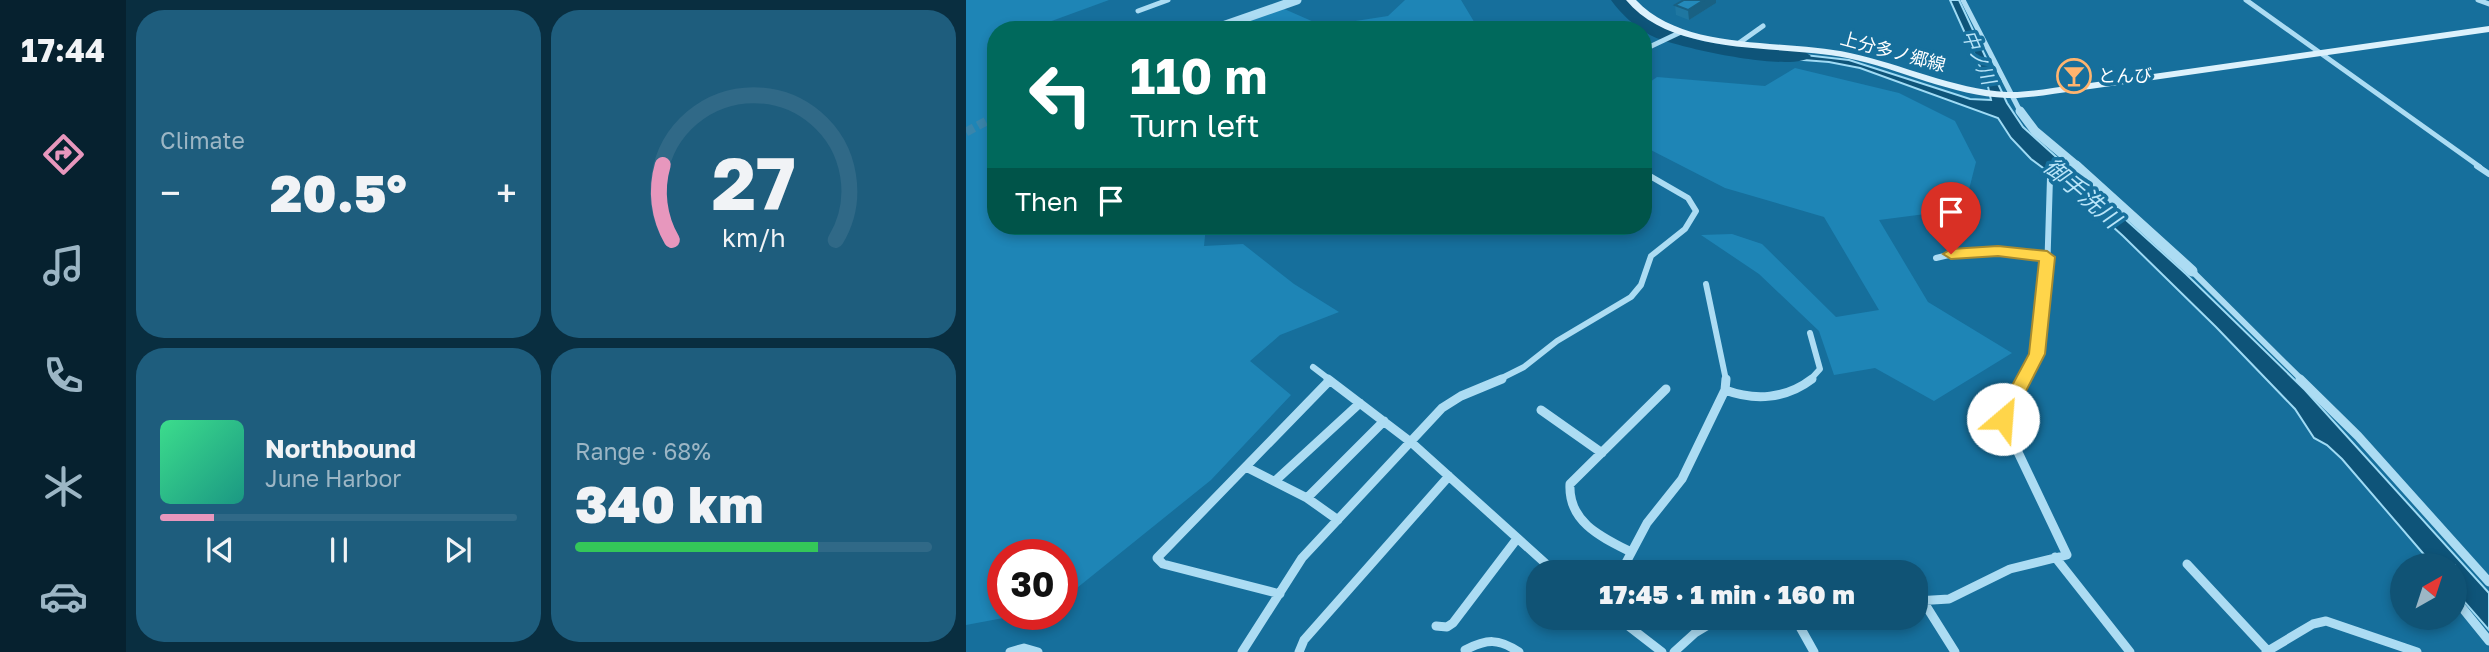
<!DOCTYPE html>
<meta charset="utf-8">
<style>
:root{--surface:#105375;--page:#1e5d7d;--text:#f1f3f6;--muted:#9cb6c5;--line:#306987;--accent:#e797bd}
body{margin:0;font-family:"Golos Text","Noto Sans JP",sans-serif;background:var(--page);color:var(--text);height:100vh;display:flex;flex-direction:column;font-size:26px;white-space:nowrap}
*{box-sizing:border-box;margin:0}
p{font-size:23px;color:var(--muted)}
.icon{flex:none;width:38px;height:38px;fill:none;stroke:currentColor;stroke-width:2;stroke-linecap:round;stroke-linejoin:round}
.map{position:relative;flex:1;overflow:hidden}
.details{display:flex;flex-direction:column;gap:10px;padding:10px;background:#092e40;width:840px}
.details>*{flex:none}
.hud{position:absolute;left:21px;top:21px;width:665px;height:214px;border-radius:28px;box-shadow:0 4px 10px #0003;background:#00695c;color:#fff;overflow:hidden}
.needle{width:46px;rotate:39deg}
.controls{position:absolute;left:1424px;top:553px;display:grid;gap:14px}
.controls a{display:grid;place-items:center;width:77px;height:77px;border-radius:50%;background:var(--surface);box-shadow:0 4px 10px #0003;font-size:35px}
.speed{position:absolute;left:21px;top:539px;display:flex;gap:14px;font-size:35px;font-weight:700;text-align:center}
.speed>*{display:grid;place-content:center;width:91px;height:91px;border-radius:50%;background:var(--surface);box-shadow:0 4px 10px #0003;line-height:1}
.speed .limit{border:10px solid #d22;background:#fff;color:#111}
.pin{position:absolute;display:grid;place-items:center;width:60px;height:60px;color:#fff;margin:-72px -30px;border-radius:50% 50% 50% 0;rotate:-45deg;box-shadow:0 0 7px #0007}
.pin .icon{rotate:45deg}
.me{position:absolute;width:77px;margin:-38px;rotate:27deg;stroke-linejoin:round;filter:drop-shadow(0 0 5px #0008)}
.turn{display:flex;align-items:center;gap:24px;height:147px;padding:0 28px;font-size:32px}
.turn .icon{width:91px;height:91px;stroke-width:2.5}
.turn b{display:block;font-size:49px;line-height:60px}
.then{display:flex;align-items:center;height:66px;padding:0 28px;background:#0003;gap:14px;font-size:26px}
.big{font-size:52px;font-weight:800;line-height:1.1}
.details .card{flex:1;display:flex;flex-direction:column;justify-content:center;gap:10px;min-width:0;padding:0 24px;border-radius:28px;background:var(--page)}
.details .dial{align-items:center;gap:0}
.dial svg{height:182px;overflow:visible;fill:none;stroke:var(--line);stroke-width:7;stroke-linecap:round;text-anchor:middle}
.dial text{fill:var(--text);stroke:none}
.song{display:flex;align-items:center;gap:21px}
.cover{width:84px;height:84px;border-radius:10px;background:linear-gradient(135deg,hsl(150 70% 55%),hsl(170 70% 35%))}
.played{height:7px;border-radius:4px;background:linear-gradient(90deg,var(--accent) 15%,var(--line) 15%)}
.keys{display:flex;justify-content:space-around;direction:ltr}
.heat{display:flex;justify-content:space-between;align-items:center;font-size:38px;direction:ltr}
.charge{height:10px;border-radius:5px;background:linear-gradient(90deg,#34c759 68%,var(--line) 0)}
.details .tiles{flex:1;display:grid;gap:10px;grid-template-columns:repeat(2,1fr)}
.trip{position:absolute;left:560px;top:560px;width:402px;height:70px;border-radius:28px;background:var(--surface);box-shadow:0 4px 10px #0003;font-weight:800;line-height:70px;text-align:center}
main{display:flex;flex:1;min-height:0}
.tabs{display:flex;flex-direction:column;width:126px;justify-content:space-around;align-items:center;background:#06212f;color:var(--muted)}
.tabs .icon{width:49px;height:49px}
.tabs .active{color:var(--accent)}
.tabs b{font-size:32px;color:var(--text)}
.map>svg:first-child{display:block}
.green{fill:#1e85b6}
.water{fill:#0e5479;stroke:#9fdbf5;stroke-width:2}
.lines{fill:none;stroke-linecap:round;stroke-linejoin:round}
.river{fill:#0e5479;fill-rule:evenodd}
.tertiary-tunnel{stroke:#3985ab;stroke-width:9;stroke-dasharray:9 4.5;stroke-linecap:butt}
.minor-far2{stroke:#acdcf3;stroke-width:5}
.minor-far1{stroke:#acdcf3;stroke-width:6}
.minor{stroke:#acdcf3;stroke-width:9}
.tertiary-far1{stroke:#acdcf3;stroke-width:9}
.tertiary{stroke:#acdcf3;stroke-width:11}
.secondary{fill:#dcf1fc;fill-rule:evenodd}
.wall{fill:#1f77a1}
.shaded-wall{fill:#196183}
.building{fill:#248abb;stroke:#196183;stroke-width:2}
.route{fill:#ffd54a;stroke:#a68a30;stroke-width:2}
.labels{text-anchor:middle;stroke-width:7;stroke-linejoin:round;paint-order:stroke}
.far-street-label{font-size:18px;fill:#fff;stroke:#166f9c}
.far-poi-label{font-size:18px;fill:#fff;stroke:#166f9c;text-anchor:start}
.far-water-label{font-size:19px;font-style:italic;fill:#b9e5f9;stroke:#166f9c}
.water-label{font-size:23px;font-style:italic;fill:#b9e5f9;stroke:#166f9c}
</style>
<main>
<nav class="tabs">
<b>17:44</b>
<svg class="icon active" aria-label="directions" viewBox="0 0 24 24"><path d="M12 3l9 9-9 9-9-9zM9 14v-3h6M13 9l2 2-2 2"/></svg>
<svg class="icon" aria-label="music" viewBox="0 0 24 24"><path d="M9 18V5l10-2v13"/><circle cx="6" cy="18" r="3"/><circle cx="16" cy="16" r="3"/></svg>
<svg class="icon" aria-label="phone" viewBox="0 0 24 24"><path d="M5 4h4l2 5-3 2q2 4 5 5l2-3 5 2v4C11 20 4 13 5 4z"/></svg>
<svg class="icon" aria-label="climate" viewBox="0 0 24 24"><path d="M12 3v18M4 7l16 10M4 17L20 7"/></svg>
<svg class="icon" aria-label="car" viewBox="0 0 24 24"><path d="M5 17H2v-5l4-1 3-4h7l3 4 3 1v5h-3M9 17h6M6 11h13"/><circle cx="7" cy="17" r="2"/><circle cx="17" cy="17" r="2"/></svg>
</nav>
<section class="details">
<div class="tiles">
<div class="card"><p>Climate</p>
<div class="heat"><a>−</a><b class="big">20.5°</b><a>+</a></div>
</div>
<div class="card dial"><svg viewBox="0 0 100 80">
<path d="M14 69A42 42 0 1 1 86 69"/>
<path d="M14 69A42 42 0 0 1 10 36" stroke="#e797bd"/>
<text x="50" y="56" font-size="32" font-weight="700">27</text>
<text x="50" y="72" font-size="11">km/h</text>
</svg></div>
<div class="card">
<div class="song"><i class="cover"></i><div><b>Northbound</b><p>June Harbor</p></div></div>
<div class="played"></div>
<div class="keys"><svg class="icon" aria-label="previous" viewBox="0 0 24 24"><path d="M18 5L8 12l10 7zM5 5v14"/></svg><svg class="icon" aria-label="pause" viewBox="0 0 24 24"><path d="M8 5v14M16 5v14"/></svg><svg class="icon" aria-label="next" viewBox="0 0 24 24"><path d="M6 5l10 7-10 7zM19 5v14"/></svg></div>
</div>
<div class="card"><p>Range · 68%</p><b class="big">340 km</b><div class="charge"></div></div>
</div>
</section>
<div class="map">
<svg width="1523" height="652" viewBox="0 0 1523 652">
<rect width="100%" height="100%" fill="#166f9c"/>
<path class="green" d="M0,0H143L61,30H30V40L26,42L30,44V226H240L238,246L277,244L328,284L373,312L314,335L284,361L325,395L245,480L96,600V555H37V614H59L0,625Z
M439,0H495L513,30H259L316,8L357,26L422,16Z
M829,68L933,93L989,121L1010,162L998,209L913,220L962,302L1046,353L968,401L909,368L868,375L853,331L793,274L735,235L766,234L796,244L870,317L913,310L858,217L759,188L677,146V87L691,77L799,86Z"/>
<path class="water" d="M984,0H993L1041,103L1057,127L1220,274L1339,390L1523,593V630L1489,591V565H1467L1376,459L1361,445L1348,438L1329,409L1250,327L1157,236L1104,188L1065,159L1045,138L1032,118L894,68L863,62L801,57L802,51L883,60L1004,99L1025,100L1021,82Z"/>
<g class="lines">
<path class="river" d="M645,0H662C708,49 774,47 836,50L845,56C831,74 706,47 684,35C669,27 655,14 645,0Z"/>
<path class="tertiary-tunnel" d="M0,132L30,116"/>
<path class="minor-far2" d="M997,0L1054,111
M1280,0L1514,167
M1512,0L1523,4
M172,11L202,0
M773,43L797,26
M677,50L715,32"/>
<path class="minor-far1" d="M1511,166L1523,174
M970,258L1000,251L1081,257
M1226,271L1336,380
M740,284L760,380
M347,367L364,380
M532,380L558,367L591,341L665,297L675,285L685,256L719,229L730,211L722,198L677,172
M844,380L854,369L844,333
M1055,380L1073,347L1081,275L1084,178L1111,167"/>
<path class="minor" d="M362,379L446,443L589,572
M1334,379L1392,436L1523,582
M759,390C789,401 820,399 846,379
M575,410L636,453
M280,467L341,498L372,520
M309,481L394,403
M341,498L418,421
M665,552C635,537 602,522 604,484L700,389
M1089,557L1164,652
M1456,560L1461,565
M1221,564L1302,651
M655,572L681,523L716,479L759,390L760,379
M314,594L197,564L191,558L363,381
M1489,599L1523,641
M950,601L983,599L1044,569L1101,555L1040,427L1037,415L1056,379
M957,601L989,652
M652,618L696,652
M829,618L848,652
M470,626L481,627L487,623L550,540
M499,650C521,639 532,638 553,652
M44,652L58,648L72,652
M276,652L336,558L476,408L495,396L536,379
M333,652L338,640L483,476
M708,652L729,633L754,618
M1300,652L1347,624L1360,621L1451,652"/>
<path class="tertiary-far1" d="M245,30L331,0
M1054,111L1069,131L1112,167"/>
<path class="tertiary" d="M1110,166L1226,271"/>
<path class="secondary" d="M660,0H670C720,53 818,38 884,53C936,64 987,89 1041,92C1063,93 1088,87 1110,85L1523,26V32L1110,91C1088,93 1063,99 1041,98C986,96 935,69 881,58C814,44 708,58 660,0Z"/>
</g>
<path class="wall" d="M750,3L723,20L710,15L709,5Z"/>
<path class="shaded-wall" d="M738,0H750V3L723,20L722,10Z"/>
<path class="building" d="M718,0H738L722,10L709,5Z"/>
<path class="route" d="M1032,246L1081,251L1089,257L1079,354L1043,424H1031L1028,419L1063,354L1073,261L1032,256L985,259L977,254L985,249Z"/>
<defs>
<g id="bar-ring" transform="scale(1.75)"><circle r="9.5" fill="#166f9c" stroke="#ffb46e" stroke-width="1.5"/><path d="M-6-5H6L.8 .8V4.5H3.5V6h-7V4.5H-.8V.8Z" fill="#ffb46e"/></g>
</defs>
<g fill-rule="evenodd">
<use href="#bar-ring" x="1108" y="76"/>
</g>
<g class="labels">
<g class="far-street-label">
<text transform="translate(927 52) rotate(15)" y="6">上分多ノ郷線</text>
</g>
<g class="far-poi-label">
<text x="1132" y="82">とんび</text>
</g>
<g class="far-water-label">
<text transform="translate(1013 57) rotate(67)" y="7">中ノ川</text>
</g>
<g class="water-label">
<text transform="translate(1116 193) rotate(41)" y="8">御手洗川</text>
</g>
</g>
</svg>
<div class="controls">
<a><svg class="needle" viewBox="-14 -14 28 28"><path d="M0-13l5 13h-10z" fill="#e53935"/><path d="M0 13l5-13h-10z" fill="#9cb6c5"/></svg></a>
</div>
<div class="speed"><div class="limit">30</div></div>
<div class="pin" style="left:985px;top:254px;background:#d93025"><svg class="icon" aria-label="arrive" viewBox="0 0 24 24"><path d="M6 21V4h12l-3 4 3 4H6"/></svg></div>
<svg class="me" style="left:1037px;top:419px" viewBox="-20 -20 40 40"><circle r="19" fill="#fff"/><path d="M0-13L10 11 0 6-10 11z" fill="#ffd54a"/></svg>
<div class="trip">17:45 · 1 min · 160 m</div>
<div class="hud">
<div class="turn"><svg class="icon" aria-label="left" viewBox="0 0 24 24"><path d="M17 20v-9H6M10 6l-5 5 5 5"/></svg><div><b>110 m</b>Turn left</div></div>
<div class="then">Then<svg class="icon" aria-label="arrive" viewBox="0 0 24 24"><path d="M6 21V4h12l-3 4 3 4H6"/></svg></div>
</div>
</div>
</main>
